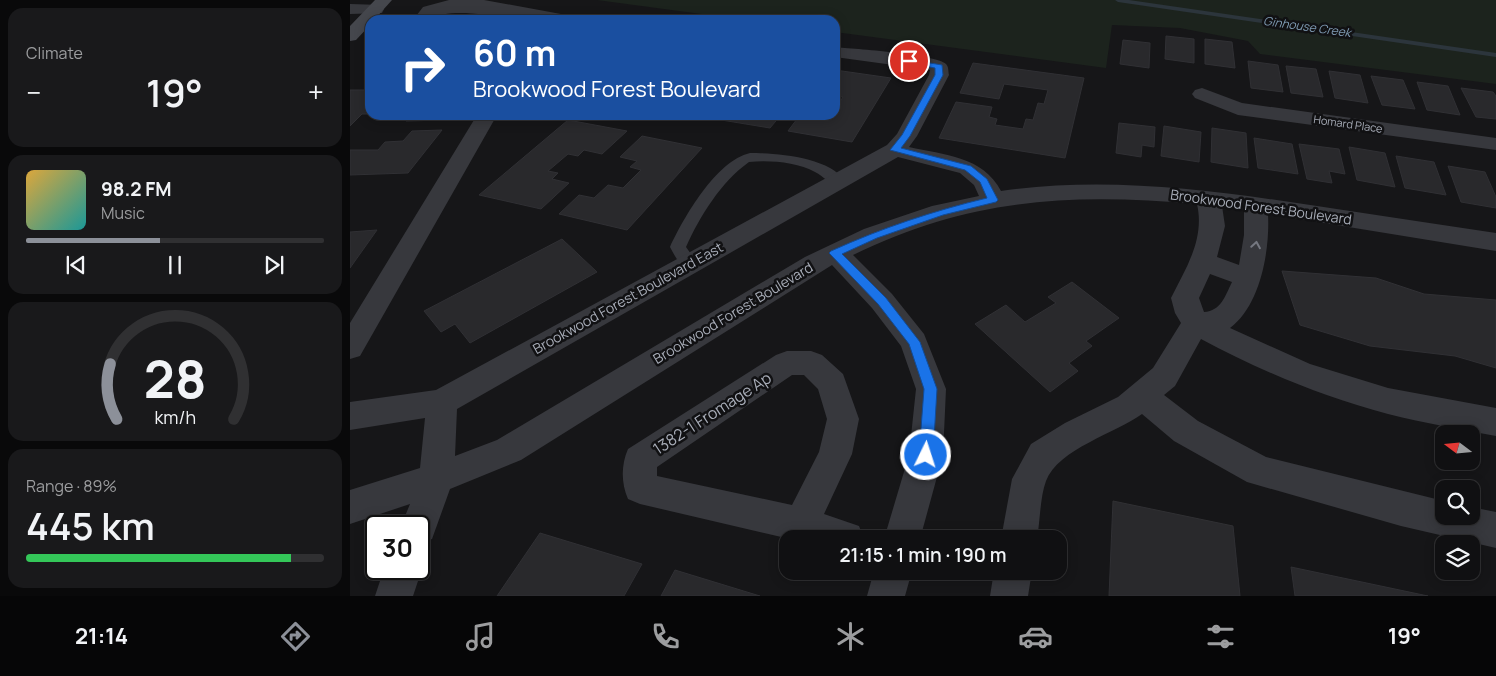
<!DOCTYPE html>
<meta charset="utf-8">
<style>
:root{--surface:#101012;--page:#19191b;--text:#f1f3f6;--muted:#9c9d9f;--line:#303032;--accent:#8c9099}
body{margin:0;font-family:Manrope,sans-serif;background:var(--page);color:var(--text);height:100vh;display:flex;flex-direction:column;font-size:19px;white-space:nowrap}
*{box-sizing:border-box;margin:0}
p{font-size:16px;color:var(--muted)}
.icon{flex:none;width:28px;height:28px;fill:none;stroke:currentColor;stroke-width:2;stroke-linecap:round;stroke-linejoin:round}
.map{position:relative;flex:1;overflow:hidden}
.side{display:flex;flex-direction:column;gap:8px;padding:8px;background:#09090a;width:350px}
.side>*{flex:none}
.hud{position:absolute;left:15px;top:15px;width:475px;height:105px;border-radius:15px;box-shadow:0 2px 12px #0003,0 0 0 1px var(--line);background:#1a4fa0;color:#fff;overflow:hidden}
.needle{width:32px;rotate:286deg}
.buttons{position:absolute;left:1085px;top:425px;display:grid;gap:10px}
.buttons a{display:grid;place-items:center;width:45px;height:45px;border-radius:10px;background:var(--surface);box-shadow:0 2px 12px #0003,0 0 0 1px var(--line);font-size:25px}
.speed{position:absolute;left:15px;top:515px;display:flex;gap:10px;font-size:25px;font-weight:700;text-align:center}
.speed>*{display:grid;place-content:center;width:65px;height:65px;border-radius:50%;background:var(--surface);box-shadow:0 2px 12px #0003,0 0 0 1px var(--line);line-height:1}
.speed .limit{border:2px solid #111;border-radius:8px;background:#fff;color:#111}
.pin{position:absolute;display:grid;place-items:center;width:42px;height:42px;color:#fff;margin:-21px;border:2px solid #fff;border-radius:50%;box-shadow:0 1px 5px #0007}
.me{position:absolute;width:55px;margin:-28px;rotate:4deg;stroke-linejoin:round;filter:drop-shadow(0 0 4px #0008)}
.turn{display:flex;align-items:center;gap:18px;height:105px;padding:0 25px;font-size:22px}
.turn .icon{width:65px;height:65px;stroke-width:2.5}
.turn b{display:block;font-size:35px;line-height:42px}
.big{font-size:38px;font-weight:600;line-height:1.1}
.side .card{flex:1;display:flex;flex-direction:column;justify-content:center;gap:8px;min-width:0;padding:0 18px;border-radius:15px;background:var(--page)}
.side .dial{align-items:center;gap:0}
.dial svg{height:130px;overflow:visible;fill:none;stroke:var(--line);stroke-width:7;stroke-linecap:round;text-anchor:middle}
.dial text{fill:var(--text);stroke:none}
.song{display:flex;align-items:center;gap:15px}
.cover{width:60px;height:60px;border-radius:8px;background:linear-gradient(135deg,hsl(40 70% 55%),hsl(180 70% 35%))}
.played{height:5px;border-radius:2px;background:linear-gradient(90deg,var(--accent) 45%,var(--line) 45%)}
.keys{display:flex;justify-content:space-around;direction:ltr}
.heat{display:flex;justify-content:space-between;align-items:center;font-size:28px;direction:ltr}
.charge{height:8px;border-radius:4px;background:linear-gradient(90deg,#34c759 89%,var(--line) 0)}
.trip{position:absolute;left:429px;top:530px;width:288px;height:50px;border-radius:15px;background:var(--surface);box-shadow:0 2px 12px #0003,0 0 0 1px var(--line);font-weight:600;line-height:50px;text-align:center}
.tab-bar{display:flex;height:80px;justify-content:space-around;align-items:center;background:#060607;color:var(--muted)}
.tab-bar .icon{width:35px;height:35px}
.tab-bar .on{color:var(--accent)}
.tab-bar b{font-size:22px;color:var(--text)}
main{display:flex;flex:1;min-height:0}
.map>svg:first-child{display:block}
.green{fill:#1c231d}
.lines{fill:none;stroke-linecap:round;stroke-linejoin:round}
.stream{fill:#2c353c;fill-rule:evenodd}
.building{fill:#29292c;stroke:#303034}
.service{fill:#37383d;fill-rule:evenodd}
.minor{fill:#37383d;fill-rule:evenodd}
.secondary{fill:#45474d;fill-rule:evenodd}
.oneway{stroke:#757881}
.route{fill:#1a73e8;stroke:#114b97}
.labels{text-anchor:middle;stroke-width:5;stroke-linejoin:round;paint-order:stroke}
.far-street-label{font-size:11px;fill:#a8adb8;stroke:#111113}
.far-water-label{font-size:12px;font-style:italic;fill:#7f9bb3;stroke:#111113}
.street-label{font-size:14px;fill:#a8adb8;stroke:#111113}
.near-street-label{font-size:16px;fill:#a8adb8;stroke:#111113}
</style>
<main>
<section class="side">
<div class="card"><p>Climate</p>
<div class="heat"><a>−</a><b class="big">19°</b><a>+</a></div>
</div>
<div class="card">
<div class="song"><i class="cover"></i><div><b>98.2 FM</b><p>Music</p></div></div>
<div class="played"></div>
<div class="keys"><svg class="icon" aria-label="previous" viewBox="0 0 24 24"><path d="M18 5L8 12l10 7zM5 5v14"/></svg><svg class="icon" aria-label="pause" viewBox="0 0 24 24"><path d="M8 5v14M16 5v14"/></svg><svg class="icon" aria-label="next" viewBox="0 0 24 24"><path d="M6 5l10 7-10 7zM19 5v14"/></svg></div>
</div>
<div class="card dial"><svg viewBox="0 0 100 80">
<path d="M14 69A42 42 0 1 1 86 69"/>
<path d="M14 69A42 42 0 0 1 10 35" stroke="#8c9099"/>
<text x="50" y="56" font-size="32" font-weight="700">28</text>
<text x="50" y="72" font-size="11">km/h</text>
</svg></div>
<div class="card"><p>Range · 89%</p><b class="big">445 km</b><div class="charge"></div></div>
</section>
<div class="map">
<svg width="1146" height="596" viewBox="0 0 1146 596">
<rect width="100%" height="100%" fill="#161618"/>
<path class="green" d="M247,0H1146V84L910,54L898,41L830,28L762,25L756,68L485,32V20H396Z"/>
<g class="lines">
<path class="stream" d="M765,0H779L1146,53V57L768,2Z"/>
</g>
<path class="building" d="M270,15L294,20H263Z
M816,36L844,39V63L815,59Z
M855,39L882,42L885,68L855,64Z
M773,40L800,43L799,68L770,64Z
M898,61L928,65L933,92L901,88Z
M623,63L734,78L715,158L589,138L606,102L642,107L639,117L647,119L645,125L673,129L676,119L683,120L688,103L694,104L698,90L654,84L649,99L610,93Z
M936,66L966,69L973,97L941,93Z
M485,70L541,78L502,142L438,131L450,115L468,118L470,115H485V109L493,97L485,96V89L488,85L485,84Z
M979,71L1010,75L1018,103L985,98Z
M1021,76L1053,80L1065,109L1032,105Z
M1067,82L1098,86L1110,115L1077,110Z
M1111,88L1143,92L1146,96V119L1126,117Z
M0,90H20V114H12L0,126Z
M61,115H97L93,120L56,121Z
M362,115H431L420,128L359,118Z
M218,120L277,131L252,154L234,150L228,156L218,154L198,171L208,173L202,179L219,183L191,209L129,195Z
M769,123L805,127L804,147L792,145L791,157L766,153Z
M814,126L851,132L849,162L811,156Z
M862,128L896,133L898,168L861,162Z
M92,130L58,173L0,175V150H28L35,142L53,141L62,131Z
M292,136L352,148L277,230L209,214L229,195L244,198L258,185L273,188L291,170L280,167L287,161L270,157Z
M904,138L942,144L948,174L908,168Z
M949,144L989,149L995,174L979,171L982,183L957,179Z
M999,147L1035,153L1045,187L1007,180Z
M1046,156L1084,162L1096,195L1055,188Z
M1098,166L1135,172L1146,197V208L1111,202Z
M27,230L0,268V232Z
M212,239L247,272L120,343L105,324L91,332L74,311Z
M932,271L1026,278L1074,294L1146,300V368L1105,356L1020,346L950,325Z
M722,282L769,318L736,341L742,346L719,363L728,371L700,392L625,324L656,305L675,322L706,303L698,297Z
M763,501L883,526L890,596H759Z
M190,533L292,564L274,596H147Z
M941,567L1078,596H945Z
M325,570L410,596H311Z"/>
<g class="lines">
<path class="service" d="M400,153C427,153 479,157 495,181L493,184C481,187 475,177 465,172C447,162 419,160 399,162C371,182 350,216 336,247L348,264L346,268C332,272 326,258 320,247C334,217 366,161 400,153Z"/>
<path class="minor" d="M99,0H134L211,14L217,15L219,19C182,30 108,0 80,20H63L73,7Z
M0,4L32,5L34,9L32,13L0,14Z
M485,47C504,49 586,54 596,64C599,67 598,71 599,75L567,136L559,147C594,155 633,156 651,191C757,176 861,190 967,206C1026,215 1086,224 1146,233V251L918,214C920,249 911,305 880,328L960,364L1038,388L1146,408V436C1110,429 1073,423 1038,414C973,397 911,371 851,339L825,386L814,395L848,421L916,457L1094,501V516H1121V507L1146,512V548L1051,526L897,482L824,441L792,414C766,433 708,449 696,481C690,497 690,522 687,539H651L662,479L681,444L715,423L768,397L803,368L831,323L825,313L821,298C836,268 855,239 847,204C721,193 619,198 503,255L542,294L574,334L596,389L593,455L570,539H534L559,455L566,389L551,346L522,308L482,265L171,460L100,489L82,539L69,544V526H51L60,504L0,524V490L70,468L75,418L0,430V402L86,390L537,145L547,134L579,75L580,70L485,57ZM548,157L610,173L624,185L629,196L582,206L514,229L455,257L147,440L105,456L107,409ZM872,206L894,210V235L889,265L867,257L875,226ZM860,274L882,282C875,296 871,311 854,312L849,298Z
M852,88L892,103L1146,138V150L888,115L845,98L842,94L845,90Z
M127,115H147L10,356L0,359V323Z
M437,351H461L472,355L493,374L509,419L502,454L474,514L509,526L514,539H440L290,504L278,499C271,483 271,465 278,449L426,355ZM442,375H454L468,389L477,419L469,452L442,505L307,476V467Z
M69,561L72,569L63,596H25L34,569H69Z
M524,571H562L555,596H517Z
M644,571H682L678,596H640Z"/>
<path class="secondary" d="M25,0H42L24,20H20V25L6,40L0,41V26Z"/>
</g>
<defs><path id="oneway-chevron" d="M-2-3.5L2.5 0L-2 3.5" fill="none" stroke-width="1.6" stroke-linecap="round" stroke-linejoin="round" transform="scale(1.25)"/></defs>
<use class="oneway" href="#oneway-chevron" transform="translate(906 245) rotate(-81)"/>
<path class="route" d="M556,59L592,65L593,75L560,136L551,148L621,166L637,179L648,200L646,202L593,215L527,238L492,254L536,298L570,342L587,389L583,455L581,460L576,462L571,460L569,455L574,389L559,344L528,304L479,253L481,251C532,228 583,211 637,198L630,182L615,170L540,150L552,135L585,75V68L556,63Z"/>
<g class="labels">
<g class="far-street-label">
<text transform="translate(998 124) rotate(8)" y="4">Homard Place</text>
</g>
<g class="far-water-label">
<text transform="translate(957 27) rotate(8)" y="4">Ginhouse Creek</text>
</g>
<g class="street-label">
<text transform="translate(911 207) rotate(8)" y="5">Brookwood Forest Boulevard</text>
<text transform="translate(278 298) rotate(-29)" y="5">Brookwood Forest Boulevard East</text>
<text transform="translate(383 313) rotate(-31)" y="5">Brookwood Forest Boulevard</text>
</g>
<g class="near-street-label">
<text transform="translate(362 413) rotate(-33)" y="6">1382-1 Fromage Ap</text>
</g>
</g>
</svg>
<div class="buttons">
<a><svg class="needle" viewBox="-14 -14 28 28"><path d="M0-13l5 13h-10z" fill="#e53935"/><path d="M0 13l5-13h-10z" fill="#9c9d9f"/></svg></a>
<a><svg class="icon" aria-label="search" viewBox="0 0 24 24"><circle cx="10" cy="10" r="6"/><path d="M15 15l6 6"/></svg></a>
<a><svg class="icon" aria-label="layers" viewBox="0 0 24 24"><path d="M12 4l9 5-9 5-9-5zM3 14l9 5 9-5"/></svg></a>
</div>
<div class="speed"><div class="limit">30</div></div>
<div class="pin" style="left:559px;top:61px;background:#d93025"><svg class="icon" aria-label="arrive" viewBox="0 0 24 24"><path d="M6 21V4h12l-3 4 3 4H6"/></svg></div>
<svg class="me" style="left:576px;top:455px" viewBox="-20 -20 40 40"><circle r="17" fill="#1a73e8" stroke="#fff" stroke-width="3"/><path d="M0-11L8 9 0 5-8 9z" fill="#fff"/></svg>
<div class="trip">21:15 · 1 min · 190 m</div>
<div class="hud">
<div class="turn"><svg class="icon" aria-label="right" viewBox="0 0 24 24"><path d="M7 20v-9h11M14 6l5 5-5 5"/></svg><div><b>60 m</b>Brookwood Forest Boulevard</div></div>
</div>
</div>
</main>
<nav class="tab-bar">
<b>21:14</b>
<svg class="icon on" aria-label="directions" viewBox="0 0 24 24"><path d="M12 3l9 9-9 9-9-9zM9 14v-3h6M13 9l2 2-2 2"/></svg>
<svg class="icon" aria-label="music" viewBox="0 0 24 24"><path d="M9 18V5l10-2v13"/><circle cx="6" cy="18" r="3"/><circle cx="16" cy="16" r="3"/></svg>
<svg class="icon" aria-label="phone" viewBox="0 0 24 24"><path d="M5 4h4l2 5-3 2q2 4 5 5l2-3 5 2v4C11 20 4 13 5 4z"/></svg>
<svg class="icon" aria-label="climate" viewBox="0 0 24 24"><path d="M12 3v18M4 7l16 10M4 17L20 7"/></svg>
<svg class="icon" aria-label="car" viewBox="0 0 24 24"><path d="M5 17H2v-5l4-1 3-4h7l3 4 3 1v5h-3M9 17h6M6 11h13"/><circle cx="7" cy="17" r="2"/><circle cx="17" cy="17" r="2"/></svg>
<svg class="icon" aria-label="filters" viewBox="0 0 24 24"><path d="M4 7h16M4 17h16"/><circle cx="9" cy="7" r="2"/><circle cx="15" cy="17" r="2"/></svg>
<b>19°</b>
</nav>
